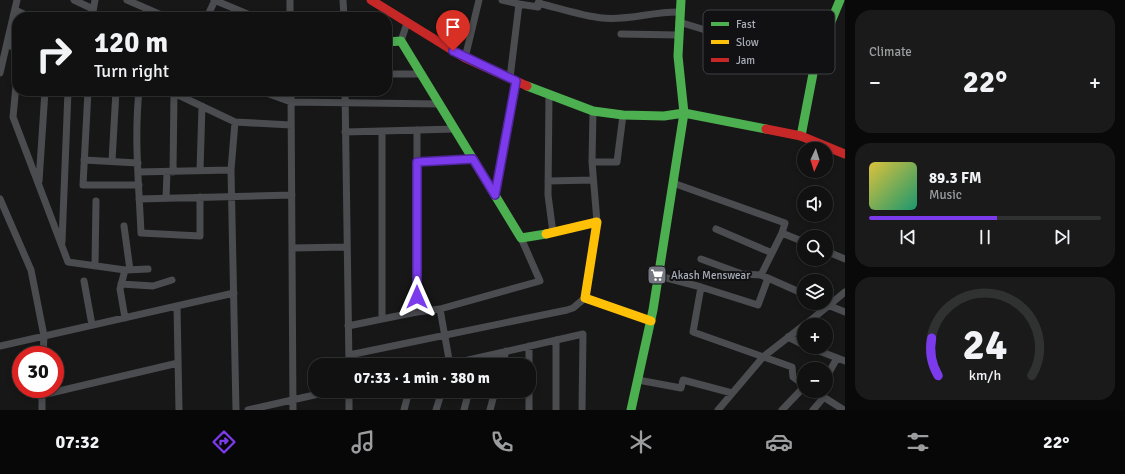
<!DOCTYPE html>
<meta charset="utf-8">
<style>
:root{--surface:#111;--page:#1a1a1a;--text:#f1f3f6;--muted:#9c9d9f;--line:#303131;--accent:#7c3aed}
body{margin:0;font-family:Signika,sans-serif;background:var(--page);color:var(--text);height:100vh;display:flex;flex-direction:column;font-size:15px;white-space:nowrap}
*{box-sizing:border-box;margin:0}
p{font-size:13px;color:var(--muted)}
.icon{flex:none;width:22px;height:22px;fill:none;stroke:currentColor;stroke-width:2;stroke-linecap:round;stroke-linejoin:round}
.map{position:relative;flex:1;overflow:hidden}
.details{display:flex;flex-direction:column;gap:10px;padding:10px;background:#090909;width:280px}
.details>*{flex:none}
.guide{position:absolute;left:12px;top:12px;width:380px;height:84px;border-radius:16px;box-shadow:0 2px 6px #0003,0 0 0 1px var(--line);background:#111;color:var(--text);overflow:hidden}
.needle{width:26px;rotate:184deg}
.tools{position:absolute;left:797px;top:142px;display:grid;gap:8px}
.tools a{display:grid;place-items:center;width:36px;height:36px;border-radius:50%;background:var(--surface);box-shadow:0 2px 6px #0003,0 0 0 1px var(--line);font-size:20px}
.speed{position:absolute;left:12px;top:346px;display:flex;gap:8px;font-size:20px;font-weight:700;text-align:center}
.speed>*{display:grid;place-content:center;width:52px;height:52px;border-radius:50%;background:var(--surface);box-shadow:0 2px 6px #0003,0 0 0 1px var(--line);line-height:1}
.speed .limit{border:6px solid #d22;background:#fff;color:#111}
.pin{position:absolute;display:grid;place-items:center;width:34px;height:34px;color:#fff;margin:-41px -17px;border-radius:50% 50% 50% 0;rotate:-45deg;box-shadow:0 0 4px #0007}
.pin .icon{rotate:45deg}
.me{position:absolute;width:44px;margin:-22px;rotate:0deg;stroke-linejoin:round;filter:drop-shadow(0 0 3px #0008)}
.turn{display:flex;align-items:center;gap:14px;height:84px;padding:0 16px;font-size:18px}
.turn .icon{width:52px;height:52px;stroke-width:2.5}
.turn b{display:block;font-size:28px;line-height:34px}
.big{font-size:30px;font-weight:700;line-height:1.1}
.details .card{flex:1;display:flex;flex-direction:column;justify-content:center;gap:6px;min-width:0;padding:0 14px;border-radius:16px;background:var(--page)}
.details .dial{align-items:center;gap:0}
.dial svg{height:104px;overflow:visible;fill:none;stroke:var(--line);stroke-width:7;stroke-linecap:round;text-anchor:middle}
.dial text{fill:var(--text);stroke:none}
.song{display:flex;align-items:center;gap:12px}
.cover{width:48px;height:48px;border-radius:6px;background:linear-gradient(135deg,hsl(50 70% 55%),hsl(160 70% 35%))}
.played{height:4px;border-radius:2px;background:linear-gradient(90deg,var(--accent) 55%,var(--line) 55%)}
.keys{display:flex;justify-content:space-around;direction:ltr}
.heat{display:flex;justify-content:space-between;align-items:center;font-size:22px;direction:ltr}
.trip{position:absolute;left:308px;top:358px;width:228px;height:40px;border-radius:16px;background:var(--surface);box-shadow:0 2px 6px #0003,0 0 0 1px var(--line);font-weight:700;line-height:40px;text-align:center}
.tab-bar{display:flex;height:64px;justify-content:space-around;align-items:center;background:#070707;color:var(--muted)}
.tab-bar .icon{width:28px;height:28px}
.tab-bar .current{color:var(--accent)}
.tab-bar b{font-size:18px;color:var(--text)}
main{display:flex;flex:1;min-height:0}
.map>svg:first-child{display:block}
.lines{fill:none;stroke-linecap:round;stroke-linejoin:round}
.street{stroke:#4b4c50;stroke-width:7}
.fast{stroke:#4caf50;stroke-width:9}
.slow{stroke:#ffc107;stroke-width:9}
.jam{stroke:#c62828;stroke-width:9}
.route-casing{stroke:#51269a;stroke-width:10}
.route{stroke:#7c3aed;stroke-width:7}
.labels{text-anchor:middle;stroke-width:4;stroke-linejoin:round;paint-order:stroke}
.poi-label{font-size:11px;fill:#a8adb8;stroke:#111113;text-anchor:start}
.key{fill:#111113;stroke:#3e4045;stroke-width:1}
.key-label{font-size:11px;fill:#a8adb8}
</style>
<main>
<div class="map">
<svg width="845" height="410" viewBox="0 0 845 410">
<rect width="100%" height="100%" fill="#171717"/>
<g class="lines">
<path class="street" d="M74,0L93,9
M127,0L166,17
M214,0L255,17
M290,0V17
M343,0L344,17
M502,0L519,4
M538,3C559,8 581,16 602,18C628,21 654,11 680,12
M15,10L30,17
M92,17L95,0
M207,17L215,0
M679,22L735,39L738,32L816,58
M621,34L678,35
M401,41L407,23
M7,44L17,49
M465,58L479,0
M0,73L17,0
M387,74H422
M17,75L13,117L68,262L125,270L120,289L125,318
M510,78L519,4L538,7L539,1
M88,91L83,185H139
M139,91C134,138 139,186 141,233L200,236V197
M162,91L174,93L235,122
M261,91L291,102L440,104
M291,91L293,410
M345,91L349,365
M549,95L548,195L553,233
M593,111L592,162L597,222
M345,132L455,129
M84,160L138,163
M112,161L116,91
M417,161L473,159
M592,162H617L623,115
M200,170L202,106
M138,172L231,170
M173,172L174,93
M39,181L45,91
M548,181L593,180
M673,183L785,223L782,233L804,242
M495,195L516,81
M166,198L167,172
M0,199L31,270L44,336L43,355
M139,199L292,195
M124,226L130,270
M716,229L772,253
M782,233L761,275L804,294
M62,242L68,91
M292,248L347,247
M826,251L845,259
M701,259L742,274L761,275
M95,266L96,201
M126,270L148,269
M659,276L701,287L693,332L792,367L793,377L804,385
M84,281L92,325
M121,284L153,286L172,280
M701,287L758,305L768,278
M823,303L845,312
M177,306L179,410
M440,309L540,281L521,238
M417,312L440,309L450,365
M382,319L417,312V130
M805,325L845,292
M348,326L382,319V131
M788,337L804,345
M0,346L234,293
M529,346V410
M809,347L845,361
M349,355L567,310L573,308L585,298
M446,365L583,334L582,410
M502,365L506,351
M826,378L837,358
M638,380L681,388L683,380L732,393
M349,391V410
M814,391L844,410
M42,395L178,363
M42,410V389
M236,410L231,170L235,122L291,125
M248,410L332,391
M404,410L409,391
M436,410L442,391
M464,410L469,391
M490,410L495,391
M556,410V340
M718,410L763,357L804,325
M782,410L804,387
M813,410L824,397"/>
<path class="fast" d="M387,42L401,41L521,238L546,234
M527,86L593,111L623,115L664,116L684,113L766,129
M801,136L816,58L840,0
M631,410L653,310L684,113L678,56L681,0"/>
<path class="slow" d="M546,234L597,222L585,298L651,321"/>
<path class="jam" d="M371,0L465,58L527,86
M766,129L801,136L845,154"/>
</g>
<g class="lines">
<g class="route-casing">
<path id="route" d="M417,297V162L473,159L495,195L516,81L453,51"/>
</g>
<use href="#route" class="route"/>
</g>
<defs>
<g id="supermarket-square" transform="scale(1)"><rect x="-9" y="-9" width="18" height="18" rx="4" fill="#757880" stroke="#111113"/><path d="M-6-5.5h2.5l.6 2H6L4.5 2H-2.5L-4.4-4H-6ZM-1.5 3.2a1.3 1.3 0 1 0 .1 0ZM3 3.2a1.3 1.3 0 1 0 .1 0Z" fill="#fff"/></g>
</defs>
<g fill-rule="evenodd">
<use href="#supermarket-square" x="657" y="275"/>
</g>
<g class="labels">
<g class="poi-label">
<text x="671" y="279">Akash Menswear</text>
</g>
</g>
<rect x="703" y="10" width="132" height="64" rx="6" class="key"/>
<rect x="711" y="22" width="18" height="4" fill="#4caf50"/>
<rect x="711" y="40" width="18" height="4" fill="#ffc107"/>
<rect x="711" y="58" width="18" height="4" fill="#c62828"/>
<g class="key-label">
<text x="736" y="28">Fast</text>
<text x="736" y="46">Slow</text>
<text x="736" y="64">Jam</text>
</g>
</svg>
<div class="tools">
<a><svg class="needle" viewBox="-14 -14 28 28"><path d="M0-13l5 13h-10z" fill="#e53935"/><path d="M0 13l5-13h-10z" fill="#9c9d9f"/></svg></a>
<a><svg class="icon" aria-label="sound" viewBox="0 0 24 24"><path d="M4 9h4l5-4v14l-5-4H4zM17 9q2 3 0 6"/></svg></a>
<a><svg class="icon" aria-label="search" viewBox="0 0 24 24"><circle cx="10" cy="10" r="6"/><path d="M15 15l6 6"/></svg></a>
<a><svg class="icon" aria-label="layers" viewBox="0 0 24 24"><path d="M12 4l9 5-9 5-9-5zM3 14l9 5 9-5"/></svg></a>
<a>+</a>
<a>−</a>
</div>
<div class="speed"><div class="limit">30</div></div>
<div class="pin" style="left:453px;top:51px;background:#d93025"><svg class="icon" aria-label="arrive" viewBox="0 0 24 24"><path d="M6 21V4h12l-3 4 3 4H6"/></svg></div>
<svg class="me" style="left:417px;top:297px" viewBox="-20 -20 40 40"><path d="M0-17L14 15 0 8-14 15z" fill="#7c3aed" stroke="#fff" stroke-width="4"/></svg>
<div class="trip">07:33 · 1 min · 380 m</div>
<div class="guide">
<div class="turn"><svg class="icon" aria-label="right" viewBox="0 0 24 24"><path d="M7 20v-9h11M14 6l5 5-5 5"/></svg><div><b>120 m</b>Turn right</div></div>
</div>
</div>
<section class="details">
<div class="card"><p>Climate</p>
<div class="heat"><a>−</a><b class="big">22°</b><a>+</a></div>
</div>
<div class="card">
<div class="song"><i class="cover"></i><div><b>89.3 FM</b><p>Music</p></div></div>
<div class="played"></div>
<div class="keys"><svg class="icon" aria-label="previous" viewBox="0 0 24 24"><path d="M18 5L8 12l10 7zM5 5v14"/></svg><svg class="icon" aria-label="pause" viewBox="0 0 24 24"><path d="M8 5v14M16 5v14"/></svg><svg class="icon" aria-label="next" viewBox="0 0 24 24"><path d="M6 5l10 7-10 7zM19 5v14"/></svg></div>
</div>
<div class="card dial"><svg viewBox="0 0 100 80">
<path d="M14 69A42 42 0 1 1 86 69"/>
<path d="M14 69A42 42 0 0 1 9 40" stroke="#7c3aed"/>
<text x="50" y="56" font-size="32" font-weight="700">24</text>
<text x="50" y="72" font-size="11">km/h</text>
</svg></div>
</section>
</main>
<nav class="tab-bar">
<b>07:32</b>
<svg class="icon current" aria-label="directions" viewBox="0 0 24 24"><path d="M12 3l9 9-9 9-9-9zM9 14v-3h6M13 9l2 2-2 2"/></svg>
<svg class="icon" aria-label="music" viewBox="0 0 24 24"><path d="M9 18V5l10-2v13"/><circle cx="6" cy="18" r="3"/><circle cx="16" cy="16" r="3"/></svg>
<svg class="icon" aria-label="phone" viewBox="0 0 24 24"><path d="M5 4h4l2 5-3 2q2 4 5 5l2-3 5 2v4C11 20 4 13 5 4z"/></svg>
<svg class="icon" aria-label="climate" viewBox="0 0 24 24"><path d="M12 3v18M4 7l16 10M4 17L20 7"/></svg>
<svg class="icon" aria-label="car" viewBox="0 0 24 24"><path d="M5 17H2v-5l4-1 3-4h7l3 4 3 1v5h-3M9 17h6M6 11h13"/><circle cx="7" cy="17" r="2"/><circle cx="17" cy="17" r="2"/></svg>
<svg class="icon" aria-label="filters" viewBox="0 0 24 24"><path d="M4 7h16M4 17h16"/><circle cx="9" cy="7" r="2"/><circle cx="15" cy="17" r="2"/></svg>
<b>22°</b>
</nav>
